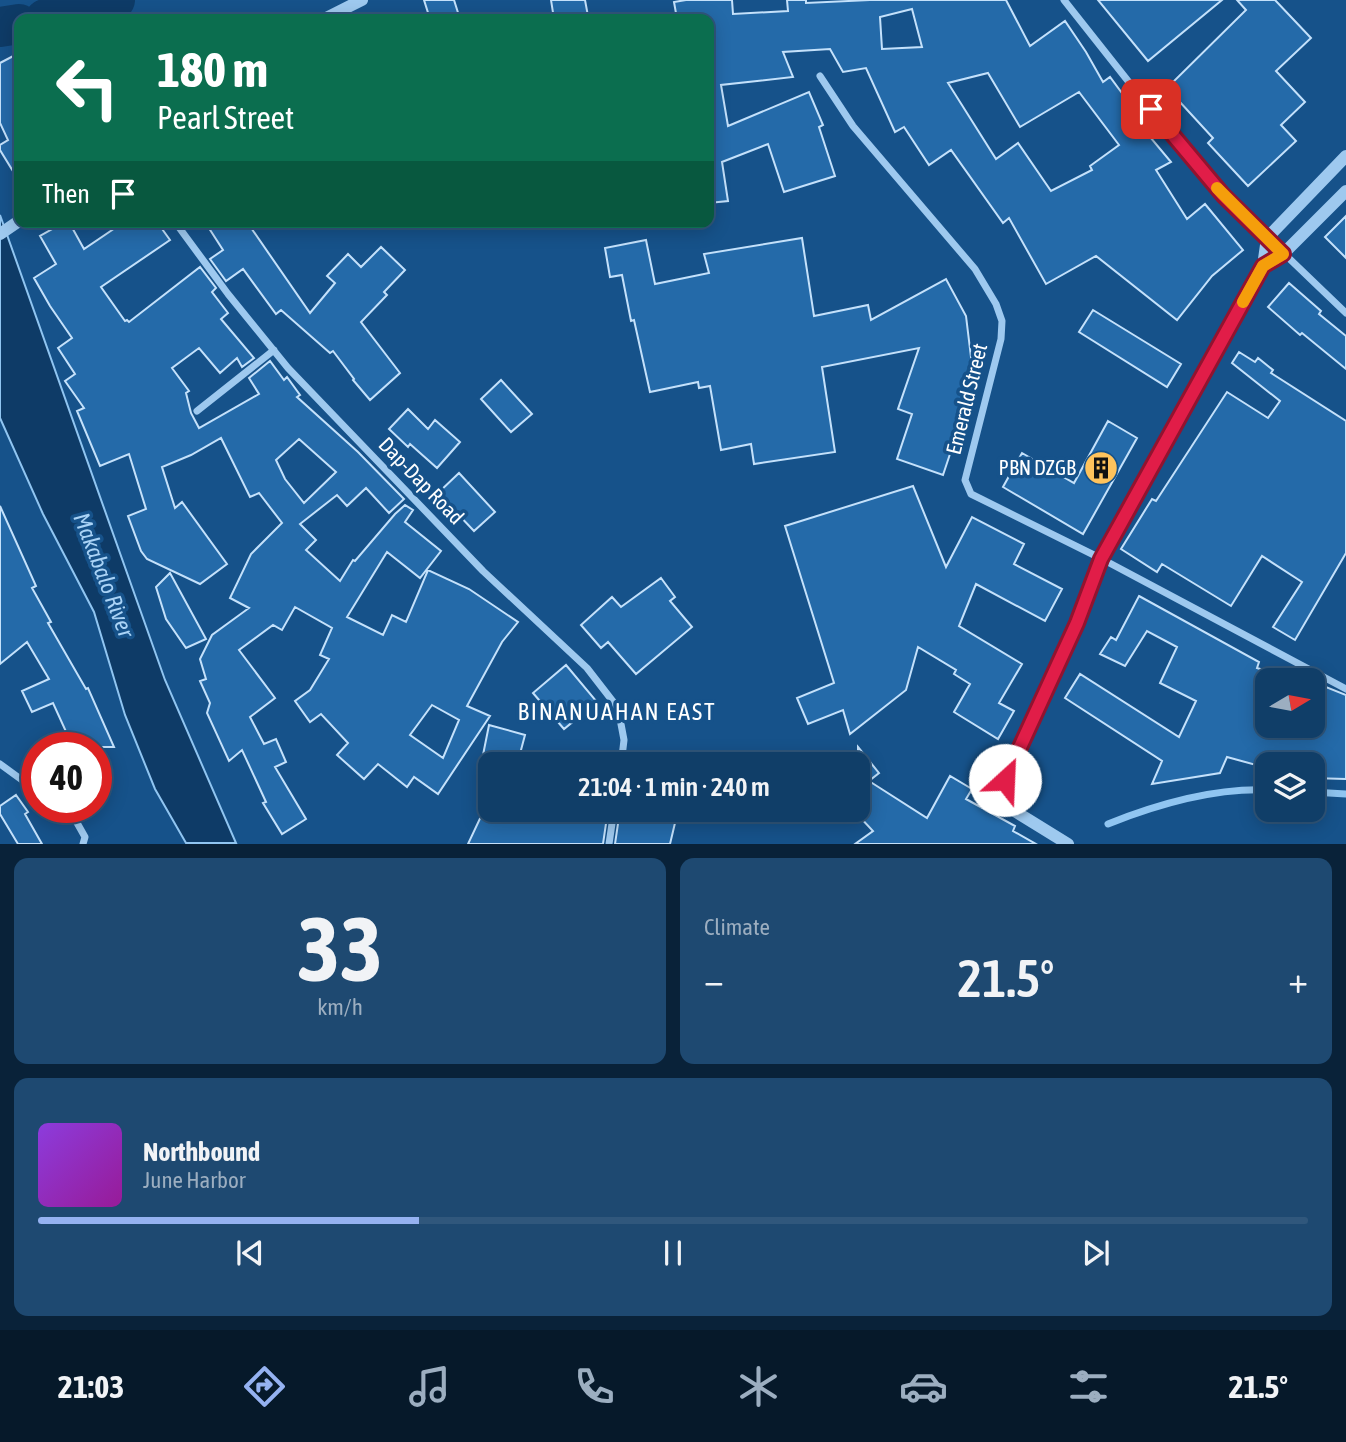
<!DOCTYPE html>
<meta charset="utf-8">
<style>
:root{--surface:#103e68;--page:#1e4971;--text:#f1f3f6;--muted:#9caec0;--line:#30577c;--accent:#95b2f1}
body{margin:0;font-family:"Asap Condensed",sans-serif;background:var(--page);color:var(--text);height:100vh;display:flex;flex-direction:column;font-size:26px;white-space:nowrap}
*{box-sizing:border-box;margin:0}
p{font-size:23px;color:var(--muted)}
.icon{flex:none;width:38px;height:38px;fill:none;stroke:currentColor;stroke-width:2;stroke-linecap:round;stroke-linejoin:round}
.map{position:relative;height:844px;overflow:hidden}
.details{display:flex;flex-direction:column;gap:14px;padding:14px;background:#092239;flex:1}
.details>*{flex:none}
.banner{position:absolute;left:14px;top:14px;width:700px;height:214px;border-radius:14px;box-shadow:0 4px 18px #0003,0 0 0 2px var(--line);background:#0b6e4f;color:#fff;overflow:hidden}
.needle{width:46px;rotate:80deg}
.tools{position:absolute;left:1255px;top:668px;display:grid;gap:14px}
.tools a{display:grid;place-items:center;width:70px;height:70px;border-radius:14px;background:var(--surface);box-shadow:0 4px 18px #0003,0 0 0 2px var(--line);font-size:35px}
.speed{position:absolute;left:21px;top:732px;display:flex;gap:14px;font-size:35px;font-weight:700;text-align:center}
.speed>*{display:grid;place-content:center;width:91px;height:91px;border-radius:50%;background:var(--surface);box-shadow:0 4px 18px #0003,0 0 0 2px var(--line);line-height:1}
.speed .limit{border:10px solid #d22;background:#fff;color:#111}
.pin{position:absolute;display:grid;place-items:center;width:60px;height:60px;color:#fff;margin:-30px;border-radius:14px;box-shadow:0 4px 10px #0006}
.me{position:absolute;width:77px;margin:-38px;rotate:25deg;stroke-linejoin:round;filter:drop-shadow(0 0 5px #0008)}
.turn{display:flex;align-items:center;gap:24px;height:147px;padding:0 28px;font-size:32px}
.turn .icon{width:91px;height:91px;stroke-width:2.5}
.turn b{display:block;font-size:49px;line-height:60px}
.then{display:flex;align-items:center;height:66px;padding:0 28px;background:#0003;gap:14px;font-size:26px}
.big{font-size:52px;font-weight:600;line-height:1.1}
.details .tile{flex:1;display:flex;flex-direction:column;justify-content:center;gap:10px;min-width:0;padding:0 24px;border-radius:14px;background:var(--page)}
.details .dial{align-items:center;gap:0}
.dial b{font-size:91px;line-height:1}
.song{display:flex;align-items:center;gap:21px}
.cover{width:84px;height:84px;border-radius:10px;background:linear-gradient(135deg,hsl(270 70% 55%),hsl(300 70% 35%))}
.played{height:7px;border-radius:4px;background:linear-gradient(90deg,var(--accent) 30%,var(--line) 30%)}
.keys{display:flex;justify-content:space-around;direction:ltr}
.heat{display:flex;justify-content:space-between;align-items:center;font-size:38px;direction:ltr}
.details .tiles{flex:1;display:grid;gap:14px;grid-template-columns:1fr 1fr}
.tile:last-child{grid-column:span 2}
.trip{position:absolute;left:478px;top:752px;width:392px;height:70px;border-radius:14px;background:var(--surface);box-shadow:0 4px 18px #0003,0 0 0 2px var(--line);font-weight:600;line-height:70px;text-align:center}
.menu{display:flex;height:112px;justify-content:space-around;align-items:center;background:#06192a;color:var(--muted)}
.menu .icon{width:49px;height:49px}
.menu .current{color:var(--accent)}
.menu b{font-size:32px;color:var(--text)}
.map>svg:first-child{display:block}
.water{fill:#0e3b67;stroke:#90c5f1;stroke-width:2}
.lines{fill:none;stroke-linecap:round;stroke-linejoin:round}
.stream{stroke:#90c5f1;stroke-width:7}
.river{stroke:#0e3b67;stroke-width:40}
.building{fill:#246aa9;stroke:#c4e1fb;stroke-width:2;fill-rule:evenodd}
.minor{stroke:#9ec9ef;stroke-width:7}
.tertiary{stroke:#9ec9ef;stroke-width:12}
.route-casing{stroke:#92132f;stroke-width:18}
.route{stroke:#e11d48;stroke-width:12}
.slow{stroke:#f59e0b;stroke-width:12}
.labels{text-anchor:middle;stroke-width:7;stroke-linejoin:round;paint-order:stroke}
.street-label{font-size:21px;fill:#fff;stroke:#16528a}
.poi-label{font-size:21px;fill:#fff;stroke:#16528a;text-anchor:end}
.water-label{font-size:23px;font-style:italic;fill:#aad3f6;stroke:#16528a}
.quarter-label{font-size:24px;letter-spacing:2px;fill:#fff;stroke:#16528a}
</style>
<div class="map">
<svg width="1346" height="844" viewBox="0 0 1346 844">
<rect width="100%" height="100%" fill="#16528a"/>
<path class="water" d="M0,215L165,680L236,843H186L155,789L125,715L94,612L43,514L0,418Z"/>
<g class="lines">
<path class="stream" d="M1312,792L1346,794
M1108,824C1158,804 1213,788 1267,790"/>
<path class="river" d="M45,19L106,8L115,0
M0,27L19,24"/>
</g>
<path class="building" d="M424,0H454L460,19H430Z
M551,0H585L588,16L554,19Z
M686,0H732L733,14L788,11L787,0H806V3L870,0H1006L1030,46L1065,21L1086,52L1103,82L1110,77L1130,104L1125,107L1171,162L1156,170L1187,219L1205,204L1243,250L1212,276L1177,320L1096,256L1046,284L1009,218L1003,223L951,150L929,165L904,127L895,132L866,68L843,72L830,49L783,52L793,77L721,85L728,126L809,92L823,125L819,127L835,176L784,192L768,144L722,162L728,201L709,203V18L677,19L674,2ZM912,9L922,47L882,49L880,17ZM988,73L1020,127L1079,92L1119,145L1090,166L1092,170L1051,191L1018,143L996,159L948,83Z
M1098,0H1222L1148,61Z
M1237,0H1275L1311,38L1276,71L1305,102L1281,125L1296,141L1248,186L1208,143L1213,138L1167,88L1246,10Z
M19,53V181L0,150V145L8,140L0,123V63Z
M1346,216V258L1325,237Z
M65,222H69L84,249L124,222H157L170,240L101,287L125,321L127,320L129,322L200,267L216,288L212,292L228,313L221,319L254,358L242,367L237,358L220,373L199,348L172,368L189,391L186,393L191,413L199,428L259,394L249,378L270,361L284,380L287,377L300,395L297,397L358,452L404,499L389,513L366,488L347,506L337,495L300,524L316,540L306,550L340,581L353,560L355,561L395,514L405,505L413,510L405,522L441,551L420,578L387,552L347,617L383,635L392,615L406,622L428,570L469,589L518,622L502,642L467,706L490,716L438,794L414,777L407,787L378,764L364,779L337,755L348,743L321,714L310,722L295,701L310,690L329,659L320,655L332,628L295,607L282,630L273,625L239,650L275,698L250,717L264,744L276,739L286,762L275,767L306,819L282,834L263,803L266,802L242,750L229,761L207,713L210,703L200,681L206,679L200,659L212,635L249,608L230,598L251,554L282,523L259,493L250,497L221,438L191,455L162,467L175,508L182,502L227,564L200,584L147,559L141,551L128,516L146,509L129,454L100,466L77,411L84,408L65,381L75,374L58,348L72,338L50,306L34,278L56,264L40,236ZM299,439L336,472L304,503L285,479L276,460ZM432,705L459,720L443,758L410,735Z
M205,222H247L310,313L335,283L327,276L348,254L361,267L381,247L405,270L384,292L387,295L361,322L400,373L370,400L353,380L354,379L333,351L330,353L281,310L276,314L243,269L226,281L210,259L223,250Z
M802,238L814,316L868,305L871,320L946,279L966,316L974,382L943,475L897,459L912,414L898,409L919,348L822,367L835,452L754,464L751,444L721,450L710,386L699,388L698,382L650,392L634,320L631,321L622,275L610,277L605,248L646,240L655,284L709,273L704,254Z
M1289,283L1321,311L1319,314L1346,336V369L1302,333L1300,335L1268,307Z
M1093,310L1181,364L1167,387L1079,332Z
M1239,352L1255,362L1258,358L1273,370L1271,373L1346,421V553L1295,640L1273,627L1302,582L1262,556L1231,606L1162,564L1157,572L1121,549L1152,499L1156,501L1227,392L1268,418L1280,401L1232,363Z
M501,380L532,414L511,432L481,399Z
M408,409L428,429L435,420L460,442L437,468L410,444L408,447L389,429Z
M1108,421L1137,438L1083,534L1003,487L1022,453L1074,483Z
M459,473L495,512L474,531L438,493Z
M913,486L946,567L972,517L1024,544L1014,564L1062,589L1045,621L976,584L959,626L1022,664L999,703L1014,711L998,739L954,712L970,684L954,674L956,670L918,647L906,690L850,734L843,710L808,724L797,698L834,683L785,526Z
M0,506L36,586L32,588L51,622L48,623L86,689L88,688L114,747H73L53,703L32,712L22,691L49,679L27,642L0,664Z
M170,573L206,639L186,648L166,619L156,587Z
M661,578L675,597L670,601L692,627L636,674L608,642L601,648L581,625L612,597L621,607Z
M1139,596L1259,662L1257,668L1267,671V726H1312L1326,687L1346,695V779L1312,778V765H1267V768L1227,757L1220,773L1152,784L1162,761L1065,698L1080,674L1179,737L1196,701L1160,683L1177,647L1147,631L1125,666L1100,654L1111,637L1116,640Z
M566,665L597,702L564,729L533,693Z
M489,725L525,735L517,765H481Z
M858,747L879,773L869,781L927,818L950,776L972,789L966,799L1015,826L1013,831L1036,844H855L873,831L858,815Z
M16,795L28,812L25,814L42,844H18L0,814V806Z
M484,810H608L603,844H468Z
M620,810H639L654,814L653,818L675,823L670,844H615Z"/>
<g class="lines">
<path class="minor" d="M1064,0L1185,153L1223,195L1346,313
M820,76L853,126L975,269L996,304L1002,321L1001,339L965,480L971,494L1102,559L1346,689
M175,222L228,294L288,368L483,571L587,668L618,708L624,740L621,765
M197,411L274,350
M0,764L37,791
M57,807L76,821L85,837L83,844
M609,844L614,810"/>
<path class="tertiary" d="M324,19L362,0
M0,234L19,221
M1263,266L1283,254L1346,191
M1068,844L1013,810L1008,798L1005,780L1077,623L1102,559L1263,266L1267,238L1346,156"/>
</g>
<g class="lines">
<g class="route-casing">
<path id="route" d="M1005,780L1077,623L1101,559L1263,266L1283,254L1223,195L1151,109"/>
</g>
<use href="#route" class="route"/>
<path class="slow" d="M1217,188L1283,254L1263,266L1243,302"/>
</g>
<defs>
<g id="building-disc" transform="scale(1.75)"><circle r="9.5" fill="#ffc35c" stroke="#16528a"/><path d="M-4-6H4V6H1V3H-1V6H-4ZM-2.5-4.3h1.7v1.8h-1.7ZM.8-4.3h1.7v1.8H.8ZM-2.5-1h1.7V.8h-1.7ZM.8-1h1.7V.8H.8Z" fill="#111"/></g>
</defs>
<g fill-rule="evenodd">
<use href="#building-disc" x="1101" y="468"/>
</g>
<g class="labels">
<g class="street-label">
<text transform="translate(967 399) rotate(-76)" y="7">Emerald Street</text>
<text transform="translate(421 481) rotate(46)" y="7">Dap-Dap Road</text>
</g>
<g class="poi-label">
<text x="1076" y="475">PBN DZGB</text>
</g>
<g class="water-label">
<text transform="translate(104 575) rotate(69)" y="8">Makabalo River</text>
</g>
<g class="quarter-label">
<text x="617" y="720">BINANUAHAN EAST</text>
</g>
</g>
</svg>
<div class="tools">
<a><svg class="needle" viewBox="-14 -14 28 28"><path d="M0-13l5 13h-10z" fill="#e53935"/><path d="M0 13l5-13h-10z" fill="#9caec0"/></svg></a>
<a><svg class="icon" aria-label="layers" viewBox="0 0 24 24"><path d="M12 4l9 5-9 5-9-5zM3 14l9 5 9-5"/></svg></a>
</div>
<div class="speed"><div class="limit">40</div></div>
<div class="pin" style="left:1151px;top:109px;background:#d93025"><svg class="icon" aria-label="arrive" viewBox="0 0 24 24"><path d="M6 21V4h12l-3 4 3 4H6"/></svg></div>
<svg class="me" style="left:1005px;top:780px" viewBox="-20 -20 40 40"><circle r="19" fill="#fff"/><path d="M0-13L10 11 0 6-10 11z" fill="#e11d48"/></svg>
<div class="trip">21:04 · 1 min · 240 m</div>
<div class="banner">
<div class="turn"><svg class="icon" aria-label="left" viewBox="0 0 24 24"><path d="M17 20v-9H6M10 6l-5 5 5 5"/></svg><div><b>180 m</b>Pearl Street</div></div>
<div class="then">Then<svg class="icon" aria-label="arrive" viewBox="0 0 24 24"><path d="M6 21V4h12l-3 4 3 4H6"/></svg></div>
</div>
</div>
<section class="details">
<div class="tiles">
<div class="tile dial"><b>33</b><p>km/h</p></div>
<div class="tile"><p>Climate</p>
<div class="heat"><a>−</a><b class="big">21.5°</b><a>+</a></div>
</div>
<div class="tile">
<div class="song"><i class="cover"></i><div><b>Northbound</b><p>June Harbor</p></div></div>
<div class="played"></div>
<div class="keys"><svg class="icon" aria-label="previous" viewBox="0 0 24 24"><path d="M18 5L8 12l10 7zM5 5v14"/></svg><svg class="icon" aria-label="pause" viewBox="0 0 24 24"><path d="M8 5v14M16 5v14"/></svg><svg class="icon" aria-label="next" viewBox="0 0 24 24"><path d="M6 5l10 7-10 7zM19 5v14"/></svg></div>
</div>
</div>
</section>
<nav class="menu">
<b>21:03</b>
<svg class="icon current" aria-label="directions" viewBox="0 0 24 24"><path d="M12 3l9 9-9 9-9-9zM9 14v-3h6M13 9l2 2-2 2"/></svg>
<svg class="icon" aria-label="music" viewBox="0 0 24 24"><path d="M9 18V5l10-2v13"/><circle cx="6" cy="18" r="3"/><circle cx="16" cy="16" r="3"/></svg>
<svg class="icon" aria-label="phone" viewBox="0 0 24 24"><path d="M5 4h4l2 5-3 2q2 4 5 5l2-3 5 2v4C11 20 4 13 5 4z"/></svg>
<svg class="icon" aria-label="climate" viewBox="0 0 24 24"><path d="M12 3v18M4 7l16 10M4 17L20 7"/></svg>
<svg class="icon" aria-label="car" viewBox="0 0 24 24"><path d="M5 17H2v-5l4-1 3-4h7l3 4 3 1v5h-3M9 17h6M6 11h13"/><circle cx="7" cy="17" r="2"/><circle cx="17" cy="17" r="2"/></svg>
<svg class="icon" aria-label="filters" viewBox="0 0 24 24"><path d="M4 7h16M4 17h16"/><circle cx="9" cy="7" r="2"/><circle cx="15" cy="17" r="2"/></svg>
<b>21.5°</b>
</nav>
